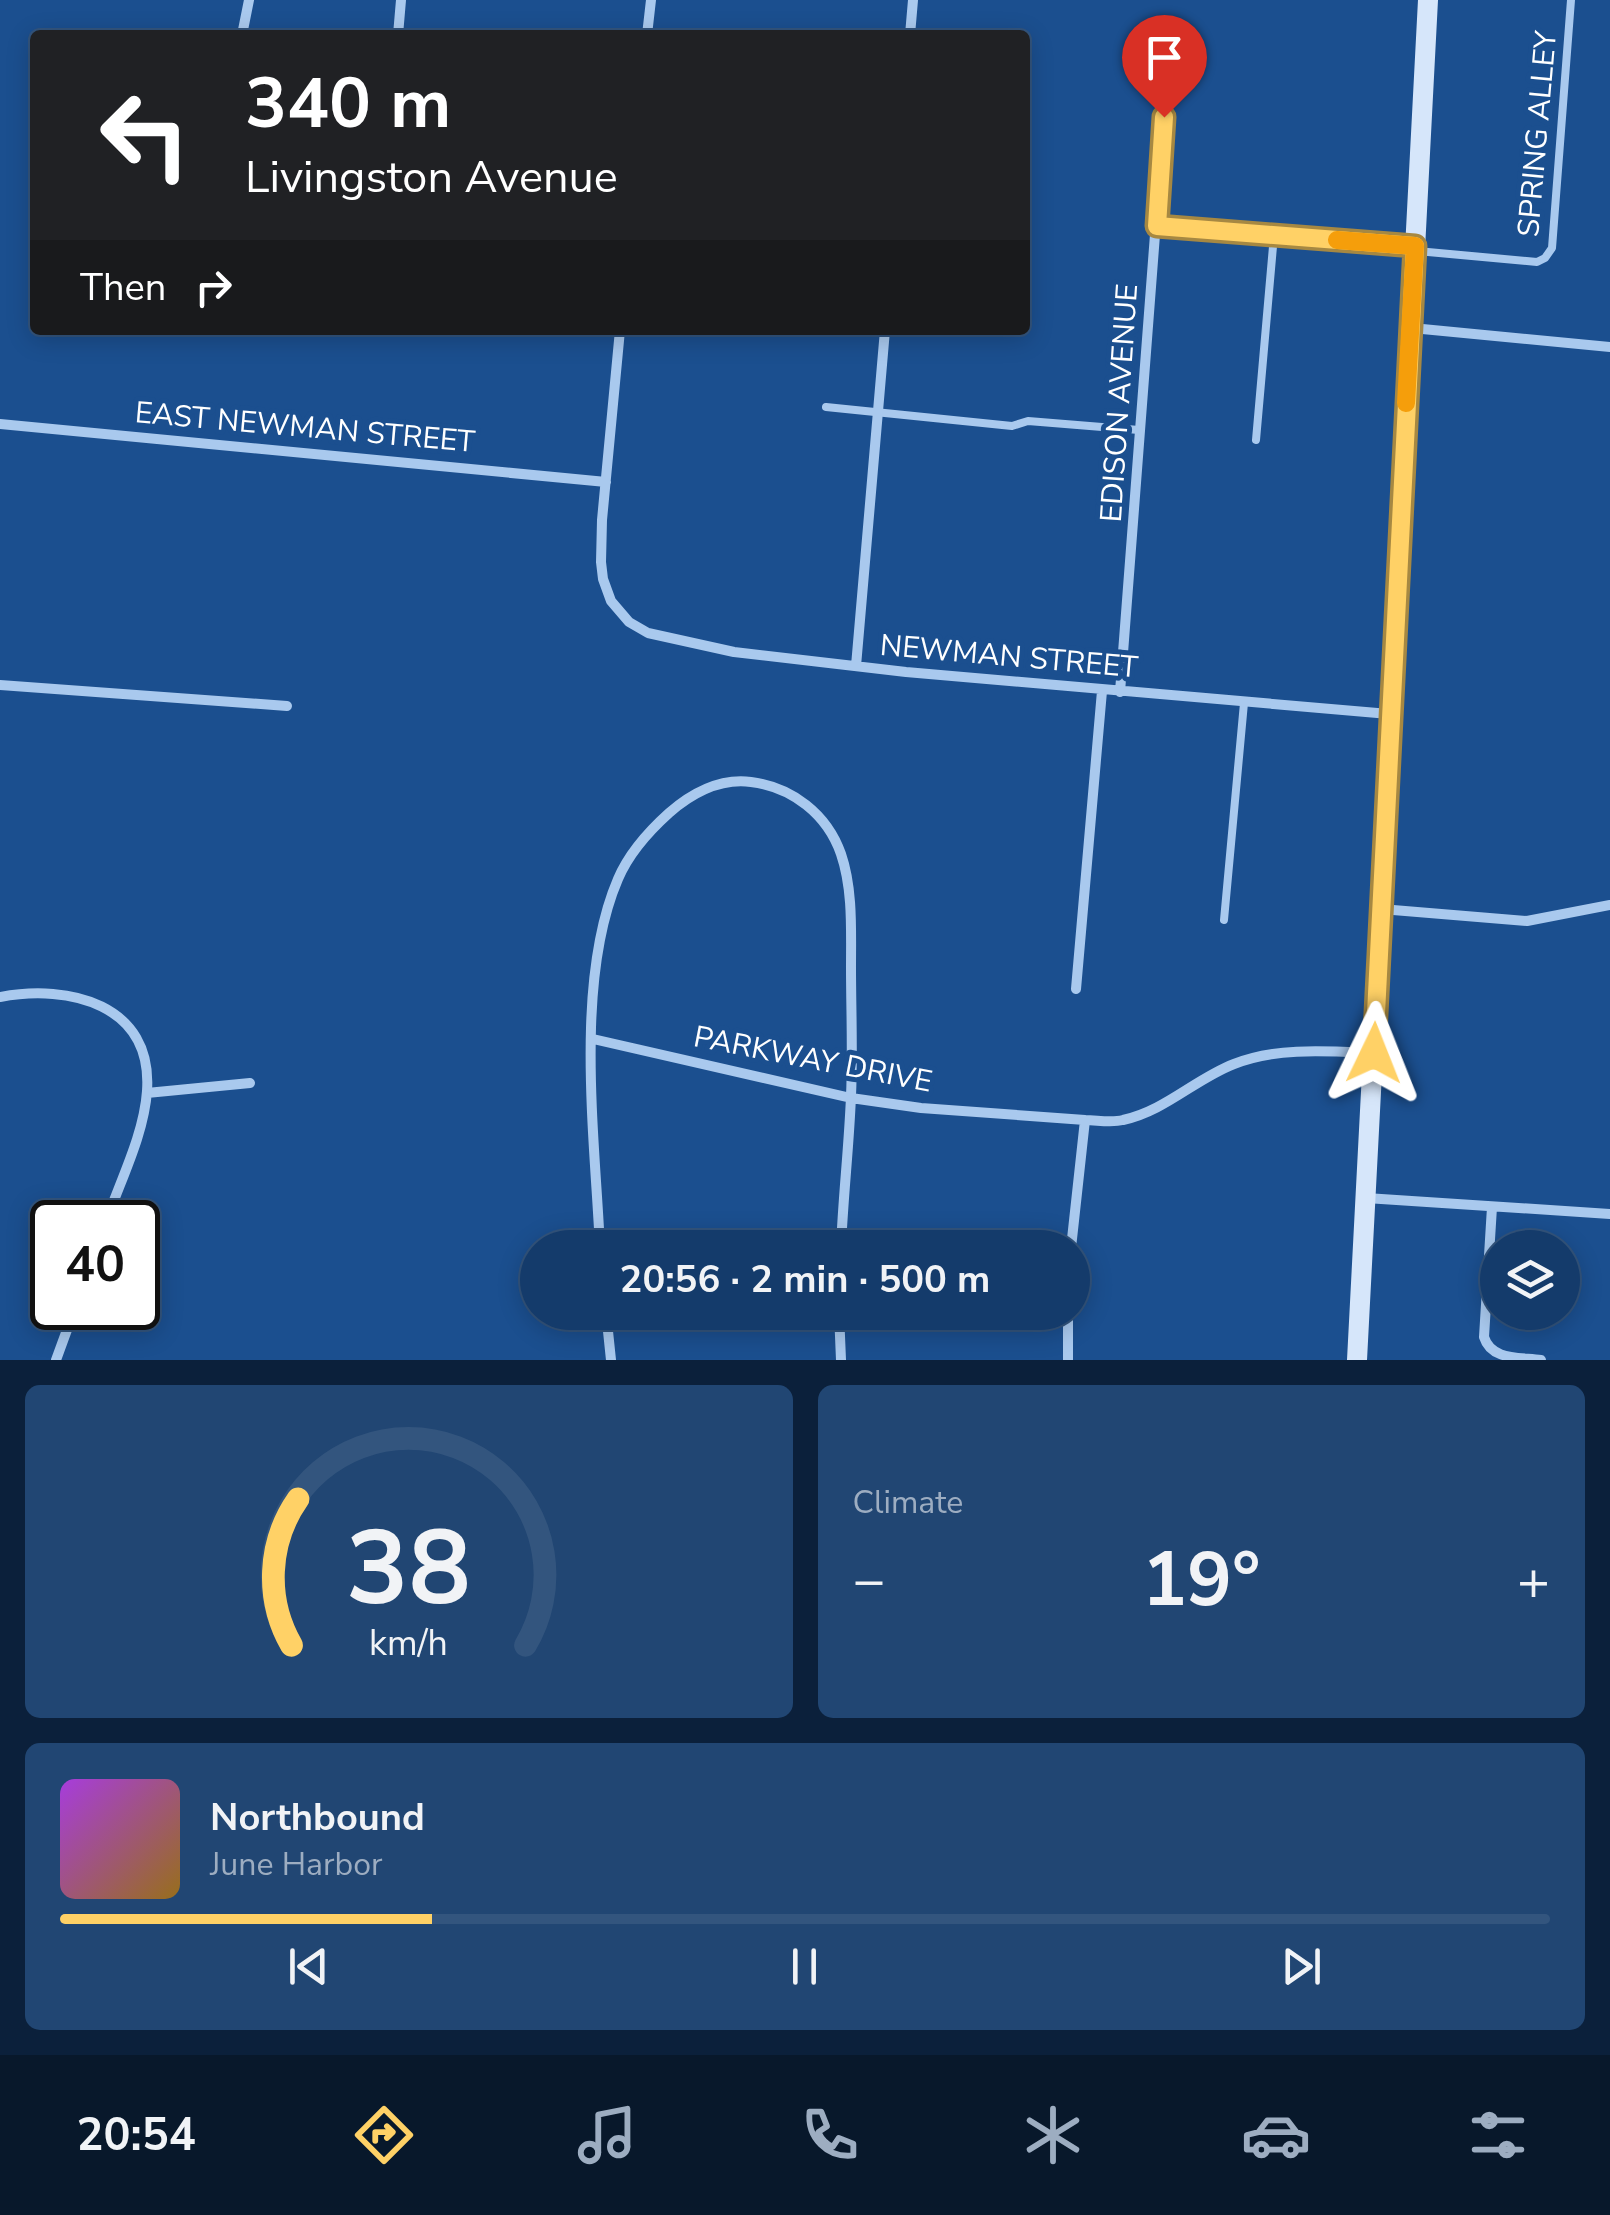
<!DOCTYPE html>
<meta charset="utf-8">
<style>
:root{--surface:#143b6b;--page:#214673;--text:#f1f3f6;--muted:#9dadc1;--line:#33557e;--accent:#ffd166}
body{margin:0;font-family:"Nunito Sans",sans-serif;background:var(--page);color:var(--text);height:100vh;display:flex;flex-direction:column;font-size:38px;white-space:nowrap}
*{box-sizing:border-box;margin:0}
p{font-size:32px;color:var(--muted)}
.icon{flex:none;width:55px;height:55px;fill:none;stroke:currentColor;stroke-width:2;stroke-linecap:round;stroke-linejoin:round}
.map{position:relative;height:1360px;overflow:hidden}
.panel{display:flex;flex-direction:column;gap:25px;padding:25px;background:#0b203b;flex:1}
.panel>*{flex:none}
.banner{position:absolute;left:30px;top:30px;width:1000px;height:305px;border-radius:10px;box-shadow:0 5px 25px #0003,0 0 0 2px var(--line);background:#202124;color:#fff;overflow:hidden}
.fabs{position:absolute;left:1480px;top:1230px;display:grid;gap:20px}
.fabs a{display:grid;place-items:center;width:100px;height:100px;border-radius:50%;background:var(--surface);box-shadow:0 5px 25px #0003,0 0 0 2px var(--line);font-size:50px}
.speed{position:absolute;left:30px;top:1200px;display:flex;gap:20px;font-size:50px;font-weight:700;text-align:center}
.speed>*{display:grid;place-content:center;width:130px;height:130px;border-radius:50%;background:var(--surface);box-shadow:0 5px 25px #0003,0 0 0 2px var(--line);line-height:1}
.speed .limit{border:5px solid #111;border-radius:15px;background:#fff;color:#111}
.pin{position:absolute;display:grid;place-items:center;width:85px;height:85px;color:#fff;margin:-102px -42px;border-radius:50% 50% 50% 0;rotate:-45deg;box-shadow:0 0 10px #0007}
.pin .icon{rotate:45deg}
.me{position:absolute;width:110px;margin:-55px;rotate:2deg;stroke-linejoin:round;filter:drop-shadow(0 0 8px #0008)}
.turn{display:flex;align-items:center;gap:35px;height:210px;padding:0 50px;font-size:45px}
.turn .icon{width:130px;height:130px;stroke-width:2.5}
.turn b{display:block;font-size:70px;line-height:85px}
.then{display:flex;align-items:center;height:95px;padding:0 50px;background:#0003;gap:20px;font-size:38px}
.big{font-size:75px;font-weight:700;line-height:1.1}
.panel .widget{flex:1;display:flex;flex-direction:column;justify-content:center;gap:15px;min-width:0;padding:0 35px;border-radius:15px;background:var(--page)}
.panel .dial{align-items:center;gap:0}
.dial svg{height:260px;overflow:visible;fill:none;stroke:var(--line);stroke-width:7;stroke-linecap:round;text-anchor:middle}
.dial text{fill:var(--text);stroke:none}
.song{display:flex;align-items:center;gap:30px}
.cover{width:120px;height:120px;border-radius:15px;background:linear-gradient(135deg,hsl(280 70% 55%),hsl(40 70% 35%))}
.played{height:10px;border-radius:5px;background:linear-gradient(90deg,var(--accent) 25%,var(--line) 25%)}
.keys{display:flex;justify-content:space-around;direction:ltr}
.heat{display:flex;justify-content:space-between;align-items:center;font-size:55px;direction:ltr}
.panel .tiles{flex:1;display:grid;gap:25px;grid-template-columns:1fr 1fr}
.widget:last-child{grid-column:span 2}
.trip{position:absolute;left:520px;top:1230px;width:570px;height:100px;border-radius:50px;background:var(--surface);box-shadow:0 5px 25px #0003,0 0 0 2px var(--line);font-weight:700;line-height:100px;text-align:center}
.menu{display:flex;height:160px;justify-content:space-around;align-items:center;background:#08182b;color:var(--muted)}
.menu .icon{width:70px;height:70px}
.menu .on{color:var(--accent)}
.menu b{font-size:45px;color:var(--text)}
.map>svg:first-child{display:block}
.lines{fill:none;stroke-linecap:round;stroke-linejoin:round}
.lane{stroke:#a9c9ee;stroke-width:8}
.street{stroke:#a9c9ee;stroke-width:10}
.secondary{stroke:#d6e6fa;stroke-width:20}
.route-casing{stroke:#a68842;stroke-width:25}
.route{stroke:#ffd166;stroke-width:18}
.slow{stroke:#f59e0b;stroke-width:18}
.labels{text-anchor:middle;stroke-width:10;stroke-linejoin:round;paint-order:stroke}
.street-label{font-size:30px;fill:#fff;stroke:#1b4f8f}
</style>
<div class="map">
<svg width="1610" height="1360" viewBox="0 0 1610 1360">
<rect width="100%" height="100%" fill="#1b4f8f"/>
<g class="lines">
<path class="lane" d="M1417,251L1537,262L1545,258L1552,248L1571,0
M826,407L1012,426L1028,421L1139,430
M1256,440L1274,235
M1224,920L1244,703"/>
<path class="street" d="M242,35L249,0
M398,35L401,0
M647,35L651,0
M910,35L913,0
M1157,226L1415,246
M1412,328L1610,347
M620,330L602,520L601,562L603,579L611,601L629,622L648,633L734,652L906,672L1389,714
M0,424L606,482
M856,666L885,330
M0,685L287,706
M1120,692L1164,117
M1381,909L1527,921L1610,905
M1076,989L1102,691
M0,997C69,984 153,1004 147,1091C144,1135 120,1181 106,1222
M593,1039L851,1098L921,1108L1085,1120
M147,1093L250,1083
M1366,1198L1610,1214
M1492,1207L1484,1337C1491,1360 1518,1357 1541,1360
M600,1248C595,1138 574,981 618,879C629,853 649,831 669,813C692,793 720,778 751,782C792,787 827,814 841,854C853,889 851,930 851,967C851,1010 853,1053 851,1096C849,1147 843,1197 841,1248
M1071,1248L1085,1120C1097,1120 1111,1123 1123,1120C1165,1111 1195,1079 1234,1064C1277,1047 1327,1051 1373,1053
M606,1312L611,1360
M839,1312L841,1360
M1068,1312V1360
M56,1360L75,1308"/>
<path class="secondary" d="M1357,1360L1428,0"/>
</g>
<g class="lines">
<g class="route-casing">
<path id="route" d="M1164,117L1157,226L1415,246L1374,1053"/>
</g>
<use href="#route" class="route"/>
<path class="slow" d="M1337,240L1415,246L1406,403"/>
</g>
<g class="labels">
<g class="street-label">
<text transform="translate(1537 134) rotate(-85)" y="10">SPRING ALLEY</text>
<text transform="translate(1119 403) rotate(-86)" y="10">EDISON AVENUE</text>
<text transform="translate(305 427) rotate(5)" y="10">EAST NEWMAN STREET</text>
<text transform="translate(1009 656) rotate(5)" y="10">NEWMAN STREET</text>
<text transform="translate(813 1059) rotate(11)" y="10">PARKWAY DRIVE</text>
</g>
</g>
</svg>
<div class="fabs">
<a><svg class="icon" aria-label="layers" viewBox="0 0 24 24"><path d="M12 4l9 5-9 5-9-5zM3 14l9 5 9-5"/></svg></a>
</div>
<div class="speed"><div class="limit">40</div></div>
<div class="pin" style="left:1164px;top:117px;background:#d93025"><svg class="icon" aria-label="arrive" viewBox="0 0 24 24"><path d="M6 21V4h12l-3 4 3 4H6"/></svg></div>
<svg class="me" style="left:1374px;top:1053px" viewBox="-20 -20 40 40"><path d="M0-17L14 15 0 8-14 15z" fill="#ffd166" stroke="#fff" stroke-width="4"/></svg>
<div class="trip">20:56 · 2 min · 500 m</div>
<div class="banner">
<div class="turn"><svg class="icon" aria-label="left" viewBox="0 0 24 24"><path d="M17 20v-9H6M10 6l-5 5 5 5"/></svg><div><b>340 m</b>Livingston Avenue</div></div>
<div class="then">Then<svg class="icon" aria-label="right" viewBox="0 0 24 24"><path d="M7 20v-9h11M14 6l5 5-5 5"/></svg></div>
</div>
</div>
<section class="panel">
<div class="tiles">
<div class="widget dial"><svg viewBox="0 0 100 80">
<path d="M14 69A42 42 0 1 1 86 69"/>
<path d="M14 69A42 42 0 0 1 16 24" stroke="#ffd166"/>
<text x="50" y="56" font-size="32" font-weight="700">38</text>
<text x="50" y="72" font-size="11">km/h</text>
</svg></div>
<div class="widget"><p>Climate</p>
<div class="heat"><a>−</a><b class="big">19°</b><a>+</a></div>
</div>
<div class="widget">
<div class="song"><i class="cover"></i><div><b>Northbound</b><p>June Harbor</p></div></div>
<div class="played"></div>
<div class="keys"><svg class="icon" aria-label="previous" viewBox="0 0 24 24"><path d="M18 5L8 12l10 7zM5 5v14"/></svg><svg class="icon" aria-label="pause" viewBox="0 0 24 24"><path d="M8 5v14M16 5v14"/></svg><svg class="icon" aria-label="next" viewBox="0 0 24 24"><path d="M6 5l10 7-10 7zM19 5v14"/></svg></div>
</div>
</div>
</section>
<nav class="menu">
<b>20:54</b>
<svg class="icon on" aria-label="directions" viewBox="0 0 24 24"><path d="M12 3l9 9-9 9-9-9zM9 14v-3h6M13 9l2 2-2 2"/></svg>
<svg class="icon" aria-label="music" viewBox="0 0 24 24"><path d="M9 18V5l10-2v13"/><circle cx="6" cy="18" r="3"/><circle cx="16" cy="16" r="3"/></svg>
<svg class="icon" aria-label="phone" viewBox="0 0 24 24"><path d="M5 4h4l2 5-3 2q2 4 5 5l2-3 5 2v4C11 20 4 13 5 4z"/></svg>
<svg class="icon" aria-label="climate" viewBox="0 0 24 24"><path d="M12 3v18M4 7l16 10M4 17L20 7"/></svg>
<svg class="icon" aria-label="car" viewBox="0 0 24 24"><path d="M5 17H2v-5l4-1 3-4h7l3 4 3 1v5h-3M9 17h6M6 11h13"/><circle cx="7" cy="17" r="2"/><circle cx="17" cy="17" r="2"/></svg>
<svg class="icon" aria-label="filters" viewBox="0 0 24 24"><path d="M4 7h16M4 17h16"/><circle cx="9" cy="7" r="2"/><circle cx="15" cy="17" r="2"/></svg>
</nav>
